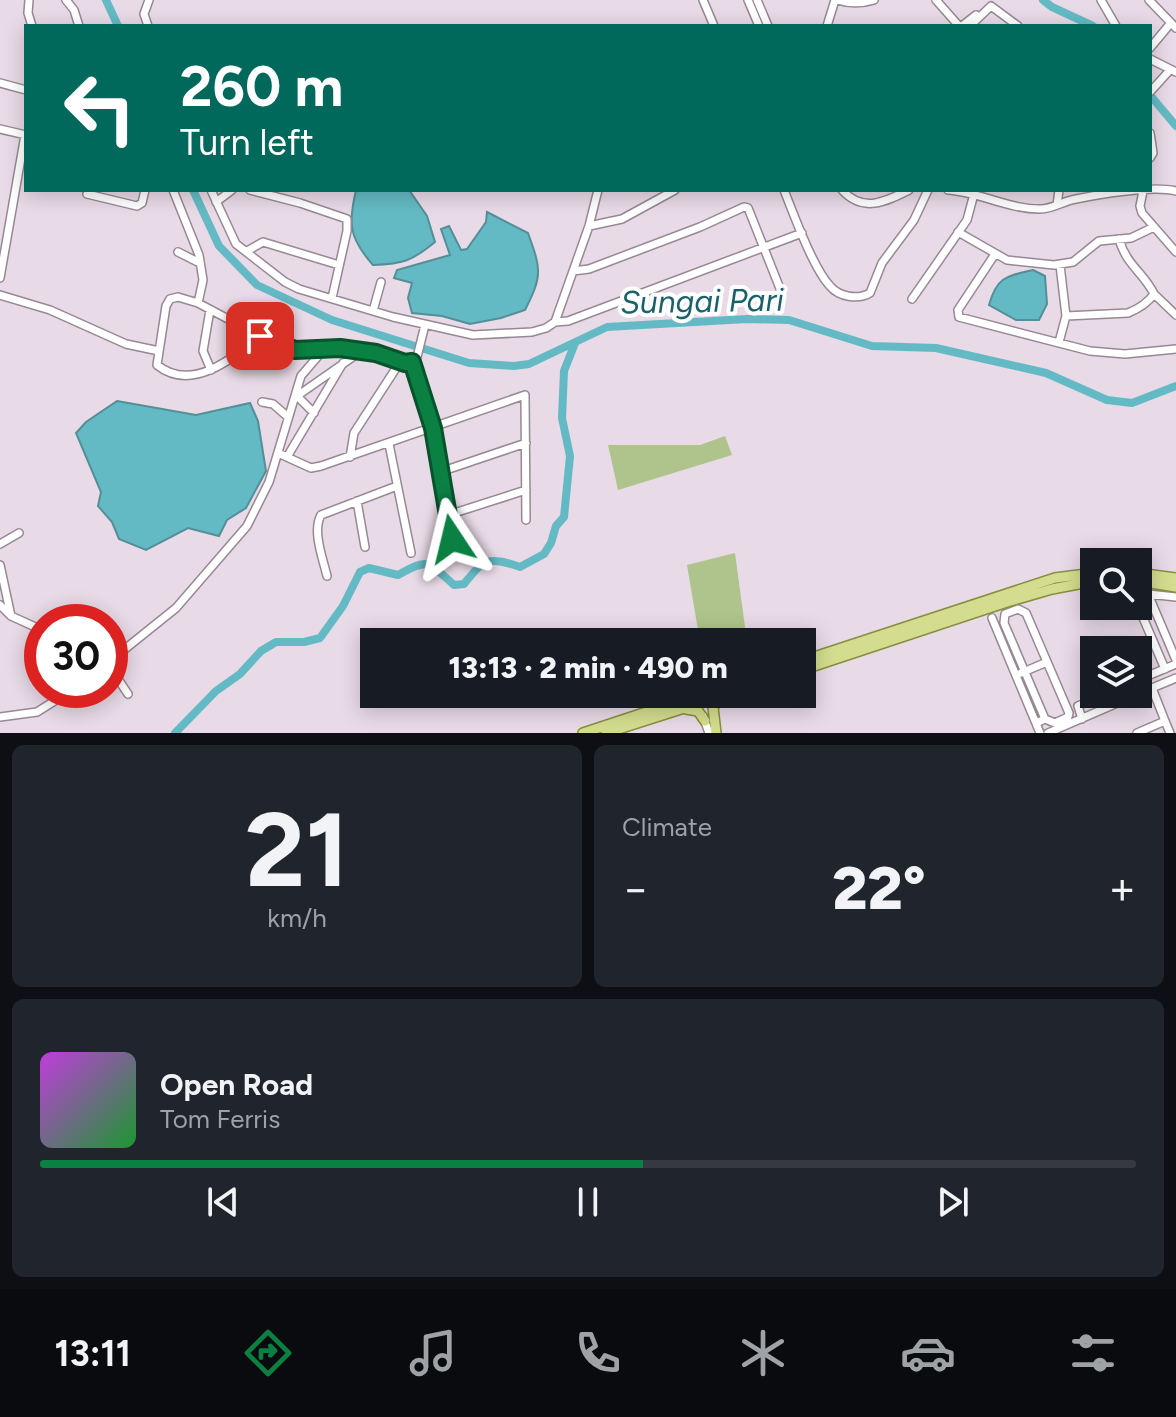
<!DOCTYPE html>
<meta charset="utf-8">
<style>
:root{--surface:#171b24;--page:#20242c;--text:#f1f3f6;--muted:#9ea1a6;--line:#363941;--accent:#0b8043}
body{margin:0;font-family:Figtree,sans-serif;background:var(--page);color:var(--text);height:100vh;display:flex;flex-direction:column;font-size:30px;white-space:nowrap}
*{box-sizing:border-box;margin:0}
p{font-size:26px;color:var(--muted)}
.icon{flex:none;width:44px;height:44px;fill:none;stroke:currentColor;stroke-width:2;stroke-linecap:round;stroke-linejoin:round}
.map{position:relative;height:733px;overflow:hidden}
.drawer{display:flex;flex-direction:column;gap:12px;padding:12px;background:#0d0f14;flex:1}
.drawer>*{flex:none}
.banner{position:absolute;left:24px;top:24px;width:1128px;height:168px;border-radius:0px;box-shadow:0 4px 20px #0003;background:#00695c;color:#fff;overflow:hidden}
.tools{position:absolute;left:1080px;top:548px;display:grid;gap:16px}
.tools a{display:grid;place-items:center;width:72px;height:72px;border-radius:0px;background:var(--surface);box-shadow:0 4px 20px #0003;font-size:40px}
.speed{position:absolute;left:24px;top:604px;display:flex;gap:16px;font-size:40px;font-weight:700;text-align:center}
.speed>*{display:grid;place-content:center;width:104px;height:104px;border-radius:50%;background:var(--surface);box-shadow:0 4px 20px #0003;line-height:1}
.speed .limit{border:12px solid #d22;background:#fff;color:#111}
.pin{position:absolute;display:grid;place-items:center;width:68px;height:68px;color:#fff;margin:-34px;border-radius:16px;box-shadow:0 4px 12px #0006}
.me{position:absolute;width:88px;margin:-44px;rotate:350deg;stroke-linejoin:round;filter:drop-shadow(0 0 6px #0008)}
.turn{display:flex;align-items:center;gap:28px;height:168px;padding:0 24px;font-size:36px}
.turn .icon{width:104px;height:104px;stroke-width:2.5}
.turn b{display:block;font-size:56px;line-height:68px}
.big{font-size:60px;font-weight:800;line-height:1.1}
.drawer .tile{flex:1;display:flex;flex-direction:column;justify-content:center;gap:12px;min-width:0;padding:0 28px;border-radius:12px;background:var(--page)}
.drawer .dial{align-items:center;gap:0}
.dial b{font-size:104px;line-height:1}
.song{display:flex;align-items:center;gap:24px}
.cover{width:96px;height:96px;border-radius:12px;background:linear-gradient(135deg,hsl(290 70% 55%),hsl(130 70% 35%))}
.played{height:8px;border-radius:4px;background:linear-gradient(90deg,var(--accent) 55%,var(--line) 55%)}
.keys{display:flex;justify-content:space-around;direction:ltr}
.heat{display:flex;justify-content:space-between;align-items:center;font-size:44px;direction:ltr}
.drawer .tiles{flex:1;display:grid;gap:12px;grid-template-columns:1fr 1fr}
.tile:last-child{grid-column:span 2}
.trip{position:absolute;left:360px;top:628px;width:456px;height:80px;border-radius:0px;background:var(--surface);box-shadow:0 4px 20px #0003;font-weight:800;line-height:80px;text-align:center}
.menu{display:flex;height:128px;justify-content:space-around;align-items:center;background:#090b0e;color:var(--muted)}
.menu .icon{width:56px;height:56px}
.menu .on{color:var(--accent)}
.menu b{font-size:36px;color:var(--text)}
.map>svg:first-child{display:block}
.green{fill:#afc48c}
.water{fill:#64bac4;stroke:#548f97;stroke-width:2}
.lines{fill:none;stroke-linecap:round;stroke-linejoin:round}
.river{stroke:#64bac4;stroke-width:8}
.minor-casing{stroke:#968994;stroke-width:10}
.major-casing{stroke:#888f3d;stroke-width:12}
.minor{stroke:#fff;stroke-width:7}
.major{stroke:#d4dd8f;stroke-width:9}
.route-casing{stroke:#07532c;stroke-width:20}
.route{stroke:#0b8043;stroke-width:14}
.labels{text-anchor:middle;stroke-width:8;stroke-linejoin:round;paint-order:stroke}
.water-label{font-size:32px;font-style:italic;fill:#196269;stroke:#fff}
</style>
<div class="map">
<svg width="1176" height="733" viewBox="0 0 1176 733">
<rect width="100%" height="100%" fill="#e8dae6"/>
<path class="green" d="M725,436L732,455L618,490L608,445H700Z
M735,553L747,642H639L637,638L699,636L687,565Z"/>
<path class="water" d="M356,190H409L427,216L435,242C412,261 403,264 373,265C349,238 348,224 356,190Z
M487,212L528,233C541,269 543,275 525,310L501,318L470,324L442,316L412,313L408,298L412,283L394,278L397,270L450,255L441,229L449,226L461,250L467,249L486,222Z
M1033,270L1045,276L1047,304L1039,320H1016L989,305C997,276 1007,276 1033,270Z
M117,401L196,415L250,403L258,421L266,471L246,508L227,520L219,536L188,528L146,550L119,539L112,522L98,506L101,492L76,433L86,422Z"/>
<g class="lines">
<path class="river" d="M106,0L118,26
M1043,0L1052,7L1093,26
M1150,95L1176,126
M193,190L219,246L257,285L332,320L469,363L514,366L529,364L607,327L747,319L789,320L872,346L936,348L1046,373L1107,400L1132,403L1176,386
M175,733L216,691L240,674L261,651L276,642H304L320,638L343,606L360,572L369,568L398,575C429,557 428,562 454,585L464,584C484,559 488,556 520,567L544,554L551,543L556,526L564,517L570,456L562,418L564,371L575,343"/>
<g class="minor-casing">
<path id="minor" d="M29,0L28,13L32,26
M66,0L74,10L79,26
M703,0L714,26
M748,0L759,26
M757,0L768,26
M837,0C850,4 861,4 874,0
M936,0L959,26
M1101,0L1116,26
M1149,0L1176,28
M148,26L144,14L149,0
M827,26L835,0
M962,26L976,15
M970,26L991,6L1018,26
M1150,48L1170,24
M1150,59L1176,72
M0,83L26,90
M1150,92L1170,70
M0,129L26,135
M1150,133L1153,153L1150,158
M173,190L199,255L203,280L198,303
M211,190L236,244L285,282L299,289L393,317L473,335L532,332L546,328L555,322L568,321L802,233
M250,190L300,203L347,219V231L332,298
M784,190C794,215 813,268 830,286C839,297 858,300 870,293L882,263L914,220L928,190
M842,190C863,213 885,202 909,190
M948,190C980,192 1007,209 1040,209C1053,209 1063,201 1076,199C1102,194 1151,185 1176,191
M1143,191L1140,206L1142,213L1176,252
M87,194L137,206L142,203L145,190
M216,202L232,190
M1057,205L1059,190
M589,226L622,219L675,190
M958,232L1007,260L1054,265L1073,262L1099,241L1131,238L1154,227
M247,251L263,242L339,265
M178,252L200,263
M995,254L958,310L959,317L1090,351L1125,354L1176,349
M573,271L589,269L700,227L744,207L748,208L781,291
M0,278L25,135
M1154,294L1176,315
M0,295L50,310L126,344L159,351
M912,299L967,220L974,194
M210,310L203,351L211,370
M373,311L381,282
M1066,316L1128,313C1138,309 1147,304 1154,294C1144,273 1126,265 1119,239
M555,322L589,226L598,190
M260,336C233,358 192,393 157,365L166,306L170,299L178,297L198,303L260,336L295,350L340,348L412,362
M1059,342L1066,316L1060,265
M412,362L433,428L452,539
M412,362L417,357L425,325
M297,396L360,352
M297,396L314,413
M262,402L273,404L288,417
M389,444L411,553
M278,453L311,468L321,466L525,395L526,520
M287,457L343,363
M350,457L354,433L400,362
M440,472L526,443
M357,501L365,547
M448,515L526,490
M0,544L19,533
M0,565L11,616
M327,576C323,559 312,531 321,515L397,486
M1138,594H1148L1176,660
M1148,594L1176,597
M0,605L11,616L42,630
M1138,606L1165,669
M992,618L1040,733
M110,661L176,608L247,526L269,482L301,376L325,348
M110,667L128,694
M1021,673L1047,662
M1138,680L1176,664
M1152,688L1176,678
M703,716L709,733
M0,717L37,712L72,690
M1082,719L1078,706L1105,694
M1036,723L1045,719L1055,723L1068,717L1069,713L1026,613L1018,609L1005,614L1004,623L1045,719
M1048,733L1152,688L1165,721
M1137,733L1165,721L1170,733"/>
</g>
<g class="major-casing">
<path id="major" d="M1138,573L1176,578
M1138,581L1176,587
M802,661L1055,578L1094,573
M802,670L1007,602L1052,589L1094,581
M686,709L698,711L705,721
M583,733L701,694
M606,733L728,694
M716,733L713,707L722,697"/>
</g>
<use href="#minor" class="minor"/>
<use href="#major" class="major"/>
</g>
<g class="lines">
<g class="route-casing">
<path id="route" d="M260,336L295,350L340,348L376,353L405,363L412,362L433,428L452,539"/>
</g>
<use href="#route" class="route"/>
</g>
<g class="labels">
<g class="water-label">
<text transform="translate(702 301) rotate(-1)" y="11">Sungai Pari</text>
</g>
</g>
</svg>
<div class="tools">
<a><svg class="icon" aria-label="search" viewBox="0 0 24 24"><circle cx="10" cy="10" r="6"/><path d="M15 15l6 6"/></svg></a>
<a><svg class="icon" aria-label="layers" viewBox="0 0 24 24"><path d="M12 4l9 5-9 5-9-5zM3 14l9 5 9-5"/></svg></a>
</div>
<div class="speed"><div class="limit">30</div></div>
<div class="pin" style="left:260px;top:336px;background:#d93025"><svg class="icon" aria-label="arrive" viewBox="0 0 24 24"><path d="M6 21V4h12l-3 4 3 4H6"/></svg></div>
<svg class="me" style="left:452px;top:539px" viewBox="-20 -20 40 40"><path d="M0-17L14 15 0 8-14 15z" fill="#0b8043" stroke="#fff" stroke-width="4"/></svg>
<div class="trip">13:13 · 2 min · 490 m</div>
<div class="banner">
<div class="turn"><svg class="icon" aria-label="left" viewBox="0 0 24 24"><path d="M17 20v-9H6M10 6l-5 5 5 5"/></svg><div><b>260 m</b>Turn left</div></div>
</div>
</div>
<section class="drawer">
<div class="tiles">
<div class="tile dial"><b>21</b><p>km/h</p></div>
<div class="tile"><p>Climate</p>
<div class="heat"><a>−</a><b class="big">22°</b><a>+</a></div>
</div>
<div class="tile">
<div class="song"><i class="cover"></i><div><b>Open Road</b><p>Tom Ferris</p></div></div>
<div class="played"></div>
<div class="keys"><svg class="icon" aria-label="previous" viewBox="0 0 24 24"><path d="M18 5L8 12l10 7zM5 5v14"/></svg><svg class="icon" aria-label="pause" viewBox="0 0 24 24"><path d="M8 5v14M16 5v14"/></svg><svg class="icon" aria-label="next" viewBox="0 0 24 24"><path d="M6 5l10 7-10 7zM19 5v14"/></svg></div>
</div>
</div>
</section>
<nav class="menu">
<b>13:11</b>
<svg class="icon on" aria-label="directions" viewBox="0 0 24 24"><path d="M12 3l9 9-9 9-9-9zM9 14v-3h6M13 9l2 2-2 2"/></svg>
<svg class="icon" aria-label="music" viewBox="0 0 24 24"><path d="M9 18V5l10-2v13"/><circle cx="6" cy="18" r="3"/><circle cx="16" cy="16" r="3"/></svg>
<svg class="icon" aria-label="phone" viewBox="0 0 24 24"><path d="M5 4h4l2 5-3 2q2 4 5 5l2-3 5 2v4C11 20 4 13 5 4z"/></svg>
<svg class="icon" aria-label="climate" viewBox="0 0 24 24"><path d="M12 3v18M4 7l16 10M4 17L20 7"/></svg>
<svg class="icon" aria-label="car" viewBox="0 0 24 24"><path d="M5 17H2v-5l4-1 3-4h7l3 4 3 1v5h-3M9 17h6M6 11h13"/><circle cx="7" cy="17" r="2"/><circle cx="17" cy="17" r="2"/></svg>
<svg class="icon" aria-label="filters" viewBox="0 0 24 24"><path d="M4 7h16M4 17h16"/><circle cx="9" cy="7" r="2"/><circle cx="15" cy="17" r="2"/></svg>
</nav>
